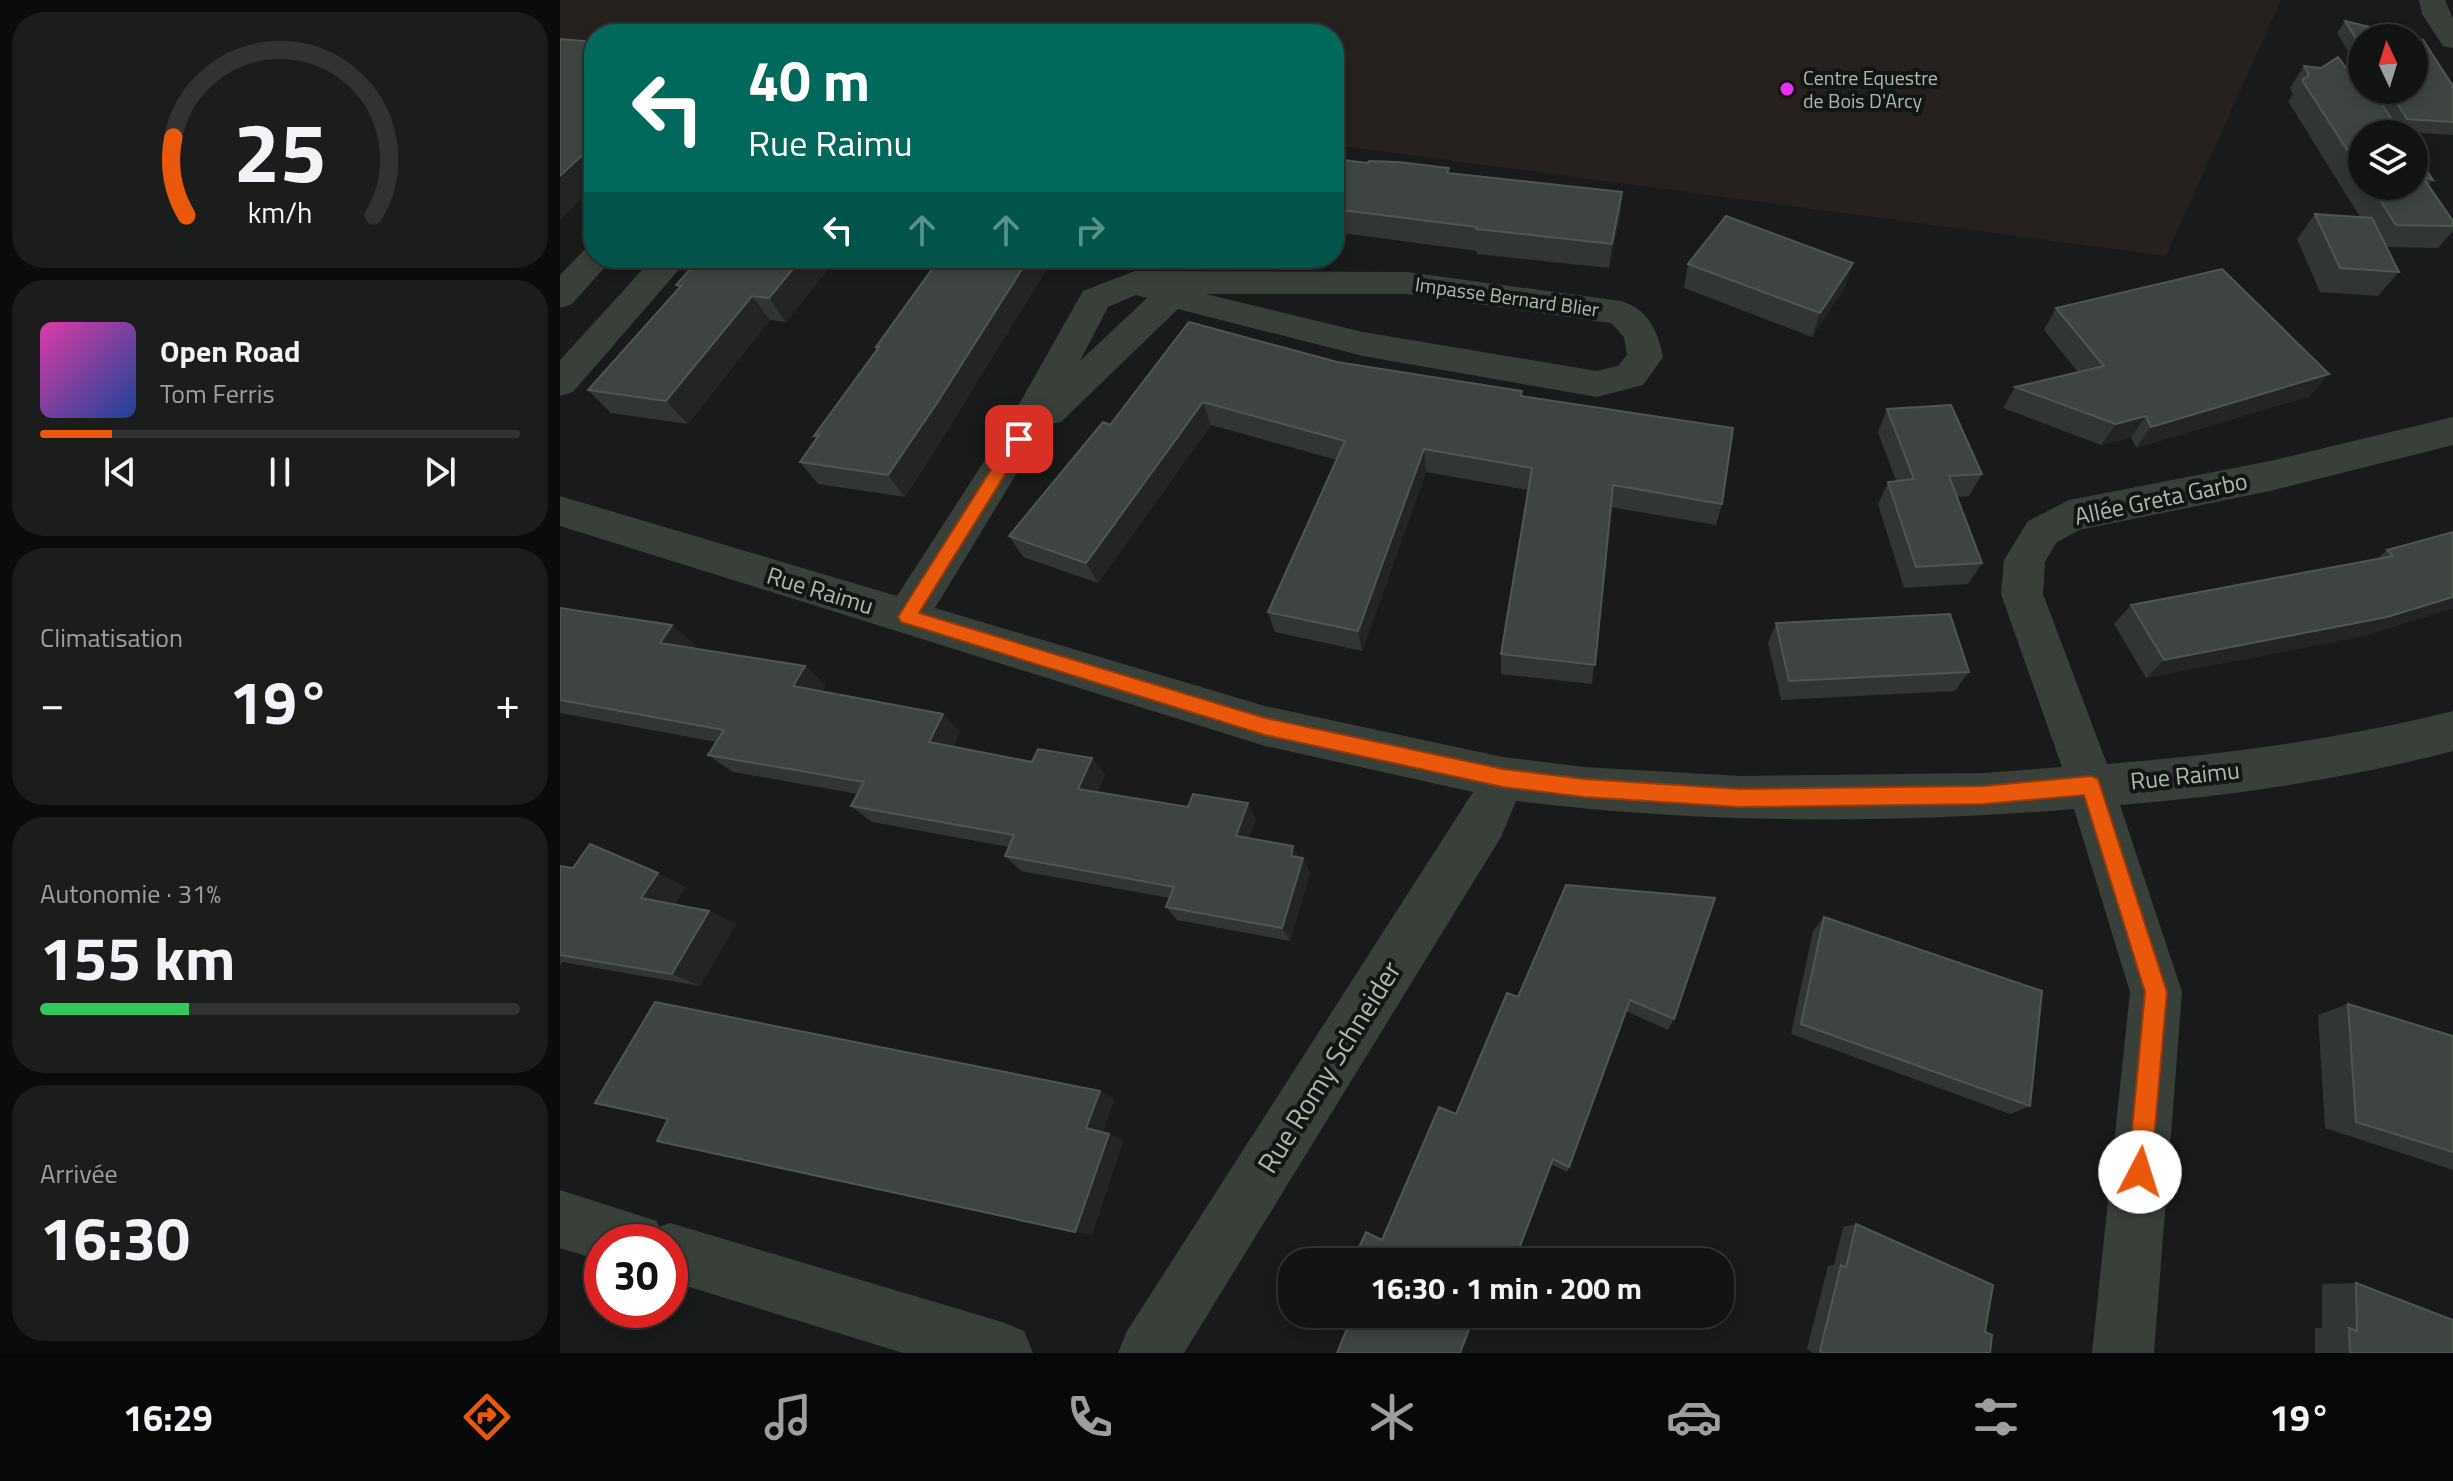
<!DOCTYPE html>
<html lang="fr">
<meta charset="utf-8">
<style>
:root{--surface:#121413;--page:#1b1d1c;--text:#f1f3f6;--muted:#9c9ea0;--line:#313333;--accent:#ea580c}
body{margin:0;font-family:"Titillium Web",sans-serif;background:var(--page);color:var(--text);height:100vh;display:flex;flex-direction:column;font-size:30px;white-space:nowrap}
*{box-sizing:border-box;margin:0}
p{font-size:26px;color:var(--muted)}
.icon{flex:none;width:44px;height:44px;fill:none;stroke:currentColor;stroke-width:2;stroke-linecap:round;stroke-linejoin:round}
.map{position:relative;flex:1;overflow:hidden}
.drawer{display:flex;flex-direction:column;gap:12px;padding:12px;background:#0a0b0a;width:560px}
.drawer>*{flex:none}
.top-card{position:absolute;left:24px;top:24px;width:760px;height:244px;border-radius:32px;box-shadow:0 4px 12px #0003,0 0 0 2px var(--line);background:#00695c;color:#fff;overflow:hidden}
.needle{width:52px;rotate:356deg}
.fabs{position:absolute;left:1788px;top:24px;display:grid;gap:16px}
.fabs a{display:grid;place-items:center;width:80px;height:80px;border-radius:50%;background:var(--surface);box-shadow:0 4px 12px #0003,0 0 0 2px var(--line);font-size:40px}
.speed{position:absolute;left:24px;top:1224px;display:flex;gap:16px;font-size:40px;font-weight:700;text-align:center}
.speed>*{display:grid;place-content:center;width:104px;height:104px;border-radius:50%;background:var(--surface);box-shadow:0 4px 12px #0003,0 0 0 2px var(--line);line-height:1}
.speed .limit{border:12px solid #d22;background:#fff;color:#111}
.pin{position:absolute;display:grid;place-items:center;width:68px;height:68px;color:#fff;margin:-34px;border-radius:16px;box-shadow:0 4px 12px #0006}
.me{position:absolute;width:88px;margin:-44px;rotate:5deg;stroke-linejoin:round;filter:drop-shadow(0 0 6px #0008)}
.turn{display:flex;align-items:center;gap:28px;height:168px;padding:0 32px;font-size:36px}
.turn .icon{width:104px;height:104px;stroke-width:2.5}
.turn b{display:block;font-size:56px;line-height:68px}
.lanes{display:flex;align-items:center;height:76px;padding:0 32px;background:#0003;justify-content:center;gap:40px;direction:ltr}
.lanes .off{opacity:.35}
.big{font-size:60px;font-weight:700;line-height:1.1}
.drawer .card{flex:1;display:flex;flex-direction:column;justify-content:center;gap:12px;min-width:0;padding:0 28px;border-radius:32px;background:var(--page)}
.drawer .dial{align-items:center;gap:0}
.dial svg{height:208px;overflow:visible;fill:none;stroke:var(--line);stroke-width:7;stroke-linecap:round;text-anchor:middle}
.dial text{fill:var(--text);stroke:none}
.song{display:flex;align-items:center;gap:24px}
.cover{width:96px;height:96px;border-radius:12px;background:linear-gradient(135deg,hsl(320 70% 55%),hsl(220 70% 35%))}
.played{height:8px;border-radius:4px;background:linear-gradient(90deg,var(--accent) 15%,var(--line) 15%)}
.keys{display:flex;justify-content:space-around;direction:ltr}
.heat{display:flex;justify-content:space-between;align-items:center;font-size:44px;direction:ltr}
.charge{height:12px;border-radius:6px;background:linear-gradient(90deg,#34c759 31%,var(--line) 0)}
.trip{position:absolute;left:718px;top:1248px;width:456px;height:80px;border-radius:32px;background:var(--surface);box-shadow:0 4px 12px #0003,0 0 0 2px var(--line);font-weight:700;line-height:80px;text-align:center}
.tab-bar{display:flex;height:128px;justify-content:space-around;align-items:center;background:#070808;color:var(--muted)}
.tab-bar .icon{width:56px;height:56px}
.tab-bar .selected{color:var(--accent)}
.tab-bar b{font-size:36px;color:var(--text)}
main{display:flex;flex:1;min-height:0}
.map>svg:first-child{display:block}
.green{fill:#26211e}
.lines{fill:none;stroke-linecap:round;stroke-linejoin:round}
.minor{fill:#39403a;fill-rule:evenodd}
.wall{fill:#313632}
.shaded-wall{fill:#222523}
.building{fill:#3e443f;stroke:#4f5750;stroke-width:2}
.route{fill:#ea580c;stroke:#983908;stroke-width:2}
.poi-dot{fill:#ec2ffc;stroke:#131614;stroke-width:3}
.labels{text-anchor:middle;stroke-width:8;stroke-linejoin:round;paint-order:stroke}
.far-poi-label{font-size:20px;fill:#abbbaa;stroke:#131614;text-anchor:start}
.far-street-label{font-size:20px;fill:#abbbaa;stroke:#131614}
.street-label{font-size:24px;fill:#abbbaa;stroke:#131614}
.near-street-label{font-size:28px;fill:#abbbaa;stroke:#131614}
</style>
<main>
<section class="drawer">
<div class="card dial"><svg viewBox="0 0 100 80">
<path d="M14 69A42 42 0 1 1 86 69"/>
<path d="M14 69A42 42 0 0 1 9 39" stroke="#ea580c"/>
<text x="50" y="56" font-size="32" font-weight="700">25</text>
<text x="50" y="72" font-size="11">km/h</text>
</svg></div>
<div class="card">
<div class="song"><i class="cover"></i><div><b>Open Road</b><p>Tom Ferris</p></div></div>
<div class="played"></div>
<div class="keys"><svg class="icon" aria-label="previous" viewBox="0 0 24 24"><path d="M18 5L8 12l10 7zM5 5v14"/></svg><svg class="icon" aria-label="pause" viewBox="0 0 24 24"><path d="M8 5v14M16 5v14"/></svg><svg class="icon" aria-label="next" viewBox="0 0 24 24"><path d="M6 5l10 7-10 7zM19 5v14"/></svg></div>
</div>
<div class="card"><p>Climatisation</p>
<div class="heat"><a>−</a><b class="big">19°</b><a>+</a></div>
</div>
<div class="card"><p>Autonomie · 31%</p><b class="big">155 km</b><div class="charge"></div></div>
<div class="card"><p>Arrivée</p><b class="big">16:30</b></div>
</section>
<div class="map">
<svg width="1893" height="1353" viewBox="0 0 1893 1353">
<rect width="100%" height="100%" fill="#181b19"/>
<path class="green" d="M0,0H1721L1606,256L774,145V34H34V46L0,41Z"/>
<g class="lines">
<path class="minor" d="M1859,0H1885L1893,19V48L1883,46L1862,14Z
M34,248V258H53L12,304L0,308V275L24,250Z
M93,258H129L13,392L0,396V360Z
M575,271L847,272L1061,301C1088,309 1098,331 1103,357L1083,385L1037,397L803,356L618,309L501,422L486,425L375,608L705,706L943,757L1024,767L1180,776L1424,773L1502,767L1441,594L1444,560L1468,521L1509,500L1710,461L1893,417V445L1710,491L1519,530L1496,543L1485,562L1483,594L1547,764C1663,755 1780,739 1893,711V751C1785,779 1672,796 1560,805L1622,992L1594,1353H1532L1570,992L1514,809C1329,824 1141,824 956,801L941,837L624,1353H558L567,1331L913,792L705,746L0,526V496L337,596L445,429L523,291ZM646,294H847L1051,323L1064,337L1067,355L1058,366L1037,371L803,332ZM576,295L587,298L520,361L548,307Z
M0,1190L97,1221L99,1227L110,1223L442,1322L464,1331L473,1353H343L110,1281V1242H42V1261L0,1248Z"/>
</g>
<path class="wall" d="M1785,21L1893,86V135L1841,132L1802,134V186H1854V152L1873,180L1868,185L1893,221V231L1878,248L1826,247L1839,272L1818,296L1760,292L1737,239L1755,214L1800,217L1728,101L1733,94L1730,88L1744,66L1761,68L1802,90H1854L1802,38V74L1777,33Z
M774,159L1062,192L1060,216L1049,268L917,254V251L774,232Z
M277,258L226,322L210,320L128,424L51,413L28,390L119,289L116,285Z
M380,258L391,425L345,497L258,484L240,462L257,439L254,436L317,349L316,347Z
M1128,264L1285,287L1252,337L1124,288Z
M1496,308L1750,396L1576,448L1571,437L1541,445L1443,408L1455,387L1518,372L1484,330Z
M777,362L962,396L1162,504L1156,525L1050,507L1032,684L941,674V654L968,490L866,472L802,651L715,632L708,612L777,460L651,425L538,583L463,557L449,536L550,425Z
M1327,409L1422,474L1409,496L1397,497L1422,563L1408,584L1344,588L1318,504L1328,482L1336,481L1318,432Z
M1893,532V608L1803,636L1586,678L1554,624L1571,605L1817,559L1827,550Z
M0,608L136,645L134,648L245,666L266,685L262,692L383,714L400,732L393,747L472,762L532,758L545,775L537,792L696,819L689,838L733,846L738,857L743,858L750,873L730,941L617,920L606,907L609,898L461,871L445,856L449,847L312,822L291,806L298,794L173,772L148,755L156,742L0,713Z
M1216,623L1409,672L1395,691L1221,700L1208,643Z
M0,866L126,887L114,904L149,911L176,924L140,986L2,962L0,966Z
M1155,898L1114,1019L1108,1030L1066,1011L1007,1172L992,1165L822,1240L896,1114L958,997Z
M1264,917L1470,1106L1450,1114L1231,1034L1253,931Z
M1788,1004L1893,1036V1170L1765,1128L1758,1015Z
M1296,1224L1425,1332L1430,1353H1253L1247,1349L1268,1266L1274,1265L1283,1227Z
M1796,1283L1893,1353H1755V1328H1762V1284Z"/>
<path class="shaded-wall" d="M34,144V187L0,220V176Z
M1062,192L1060,216L1049,268L1052,244Z
M242,258H277L226,322L209,298Z
M469,258H494L391,425L345,497L328,475Z
M1293,263L1285,287L1252,337L1260,313Z
M192,296L210,320L128,424L106,401Z
M1769,374L1750,396L1576,448L1591,427Z
M643,402L651,425L538,583L526,563Z
M1586,416L1571,437L1541,445L1556,424Z
M864,449L866,472L802,651L798,631Z
M1893,597V608L1803,636L1586,678L1604,660Z
M112,625L136,645L124,662L100,643Z
M245,666L266,685L254,705L233,686Z
M383,714L400,732L386,759L369,742Z
M532,758L545,775L531,805L518,789Z
M688,803L696,819L685,851L676,836Z
M733,846L740,861L731,856Z
M743,858L750,873L730,941L722,928Z
M98,873L126,887L110,912L81,898Z
M149,911L176,924L140,986L112,974Z
M540,1091L555,1099L542,1135L526,1128Z
M549,1134L564,1140L532,1235L515,1232Z
M915,1314H916L901,1353H900Z"/>
<path class="building" d="M1785,21L1863,40L1893,86V122L1847,119L1829,90H1854V38H1802V48Z
M0,39L34,42V144L0,176Z
M1778,57L1787,69L1799,70L1802,75V90H1812L1842,134H1802V173L1742,80L1749,75L1744,66L1761,68Z
M1854,152L1873,180L1862,176L1893,221V226L1836,225L1811,186H1854Z
M774,159L808,163L809,161L838,162L889,168L887,173L1062,192L1052,244L916,229L917,227L774,209Z
M1755,214L1812,218L1839,272L1780,268Z
M1166,216L1293,263L1260,313L1128,264Z
M140,258H242L209,298L192,296L106,401L28,390L121,286L116,285Z
M380,258H469L377,403L328,475L240,462L259,435L254,436L319,347H316Z
M1662,269L1769,374L1591,427L1586,416L1556,424L1455,387L1544,366L1496,308Z
M629,322L777,362L962,391L961,396L1173,428L1162,504L1053,485L1035,665L941,654L972,468L864,449L798,631L708,612L785,441L643,402L526,563L449,536L543,422L550,425Z
M1391,405L1422,474L1389,476L1422,563L1356,567L1328,482L1354,479L1327,409Z
M1893,532V597L1827,617L1604,660L1571,605L1833,556L1827,550Z
M0,608L112,625L100,643L245,666L233,686L383,714L369,742L472,762L478,749L532,758L518,789L628,807L633,794L688,803L676,836L733,846L731,856L743,858L722,928L606,907L614,887L445,856L454,835L291,806L304,782L148,755L164,730L0,700Z
M1390,614L1409,672L1229,681L1216,623Z
M30,844L98,873L81,898L149,911L112,974L0,955V866L13,868Z
M1006,885L1155,898L1114,1019L1070,1000L1009,1167L993,1159L954,1262H792L806,1232L822,1240L879,1107L896,1114L947,993L958,997Z
M1264,917L1482,991L1470,1106L1241,1024Z
M95,1002L540,1091L526,1128L549,1134L515,1232L97,1141L108,1119L35,1103Z
M1788,1004L1893,1036V1152L1796,1122Z
M1296,1224L1433,1285L1425,1332L1432,1335L1430,1353H1263L1260,1351L1281,1265L1286,1268Z
M1796,1283L1893,1320V1353H1790L1789,1328L1797,1331Z
M793,1314H915L900,1353H777Z"/>
<path class="route" d="M459,433L467,439L359,613L705,718L943,769L1024,779L1180,789L1424,786L1531,776L1538,779L1607,992L1591,1172L1588,1181L1580,1184L1572,1181L1568,1172L1585,992L1524,795L1424,804L1180,807L1024,797L943,787L705,735L341,622L338,617L341,612L453,435Z"/>
<circle class="poi-dot" cx="1227" cy="89" r="8"/>
<g class="labels">
<g class="far-poi-label">
<text x="1243" y="85">Centre Equestre<tspan x="1243" dy="23">de Bois D'Arcy</tspan></text>
</g>
<g class="far-street-label">
<text transform="translate(947 297) rotate(8)" y="7">Impasse Bernard Blier</text>
</g>
<g class="street-label">
<text transform="translate(1601 499) rotate(-12)" y="8">Allée Greta Garbo</text>
<text transform="translate(260 591) rotate(17)" y="8">Rue Raimu</text>
<text transform="translate(1625 776) rotate(-6)" y="8">Rue Raimu</text>
</g>
<g class="near-street-label">
<text transform="translate(769 1067) rotate(-58)" y="10">Rue Romy Schneider</text>
</g>
</g>
</svg>
<div class="fabs">
<a><svg class="needle" viewBox="-14 -14 28 28"><path d="M0-13l5 13h-10z" fill="#e53935"/><path d="M0 13l5-13h-10z" fill="#9c9ea0"/></svg></a>
<a><svg class="icon" aria-label="layers" viewBox="0 0 24 24"><path d="M12 4l9 5-9 5-9-5zM3 14l9 5 9-5"/></svg></a>
</div>
<div class="speed"><div class="limit">30</div></div>
<div class="pin" style="left:459px;top:439px;background:#d93025"><svg class="icon" aria-label="arrive" viewBox="0 0 24 24"><path d="M6 21V4h12l-3 4 3 4H6"/></svg></div>
<svg class="me" style="left:1580px;top:1172px" viewBox="-20 -20 40 40"><circle r="19" fill="#fff"/><path d="M0-13L10 11 0 6-10 11z" fill="#ea580c"/></svg>
<div class="trip">16:30 · 1 min · 200 m</div>
<div class="top-card">
<div class="turn"><svg class="icon" aria-label="left" viewBox="0 0 24 24"><path d="M17 20v-9H6M10 6l-5 5 5 5"/></svg><div><b>40 m</b>Rue Raimu</div></div>
<div class="lanes"><svg class="icon" aria-label="left" viewBox="0 0 24 24"><path d="M17 20v-9H6M10 6l-5 5 5 5"/></svg><svg class="icon off" aria-label="ahead" viewBox="0 0 24 24"><path d="M12 20V5M6 11l6-6 6 6"/></svg><svg class="icon off" aria-label="ahead" viewBox="0 0 24 24"><path d="M12 20V5M6 11l6-6 6 6"/></svg><svg class="icon off" aria-label="right" viewBox="0 0 24 24"><path d="M7 20v-9h11M14 6l5 5-5 5"/></svg></div>
</div>
</div>
</main>
<nav class="tab-bar">
<b>16:29</b>
<svg class="icon selected" aria-label="directions" viewBox="0 0 24 24"><path d="M12 3l9 9-9 9-9-9zM9 14v-3h6M13 9l2 2-2 2"/></svg>
<svg class="icon" aria-label="music" viewBox="0 0 24 24"><path d="M9 18V5l10-2v13"/><circle cx="6" cy="18" r="3"/><circle cx="16" cy="16" r="3"/></svg>
<svg class="icon" aria-label="phone" viewBox="0 0 24 24"><path d="M5 4h4l2 5-3 2q2 4 5 5l2-3 5 2v4C11 20 4 13 5 4z"/></svg>
<svg class="icon" aria-label="climate" viewBox="0 0 24 24"><path d="M12 3v18M4 7l16 10M4 17L20 7"/></svg>
<svg class="icon" aria-label="car" viewBox="0 0 24 24"><path d="M5 17H2v-5l4-1 3-4h7l3 4 3 1v5h-3M9 17h6M6 11h13"/><circle cx="7" cy="17" r="2"/><circle cx="17" cy="17" r="2"/></svg>
<svg class="icon" aria-label="filters" viewBox="0 0 24 24"><path d="M4 7h16M4 17h16"/><circle cx="9" cy="7" r="2"/><circle cx="15" cy="17" r="2"/></svg>
<b>19°</b>
</nav>
